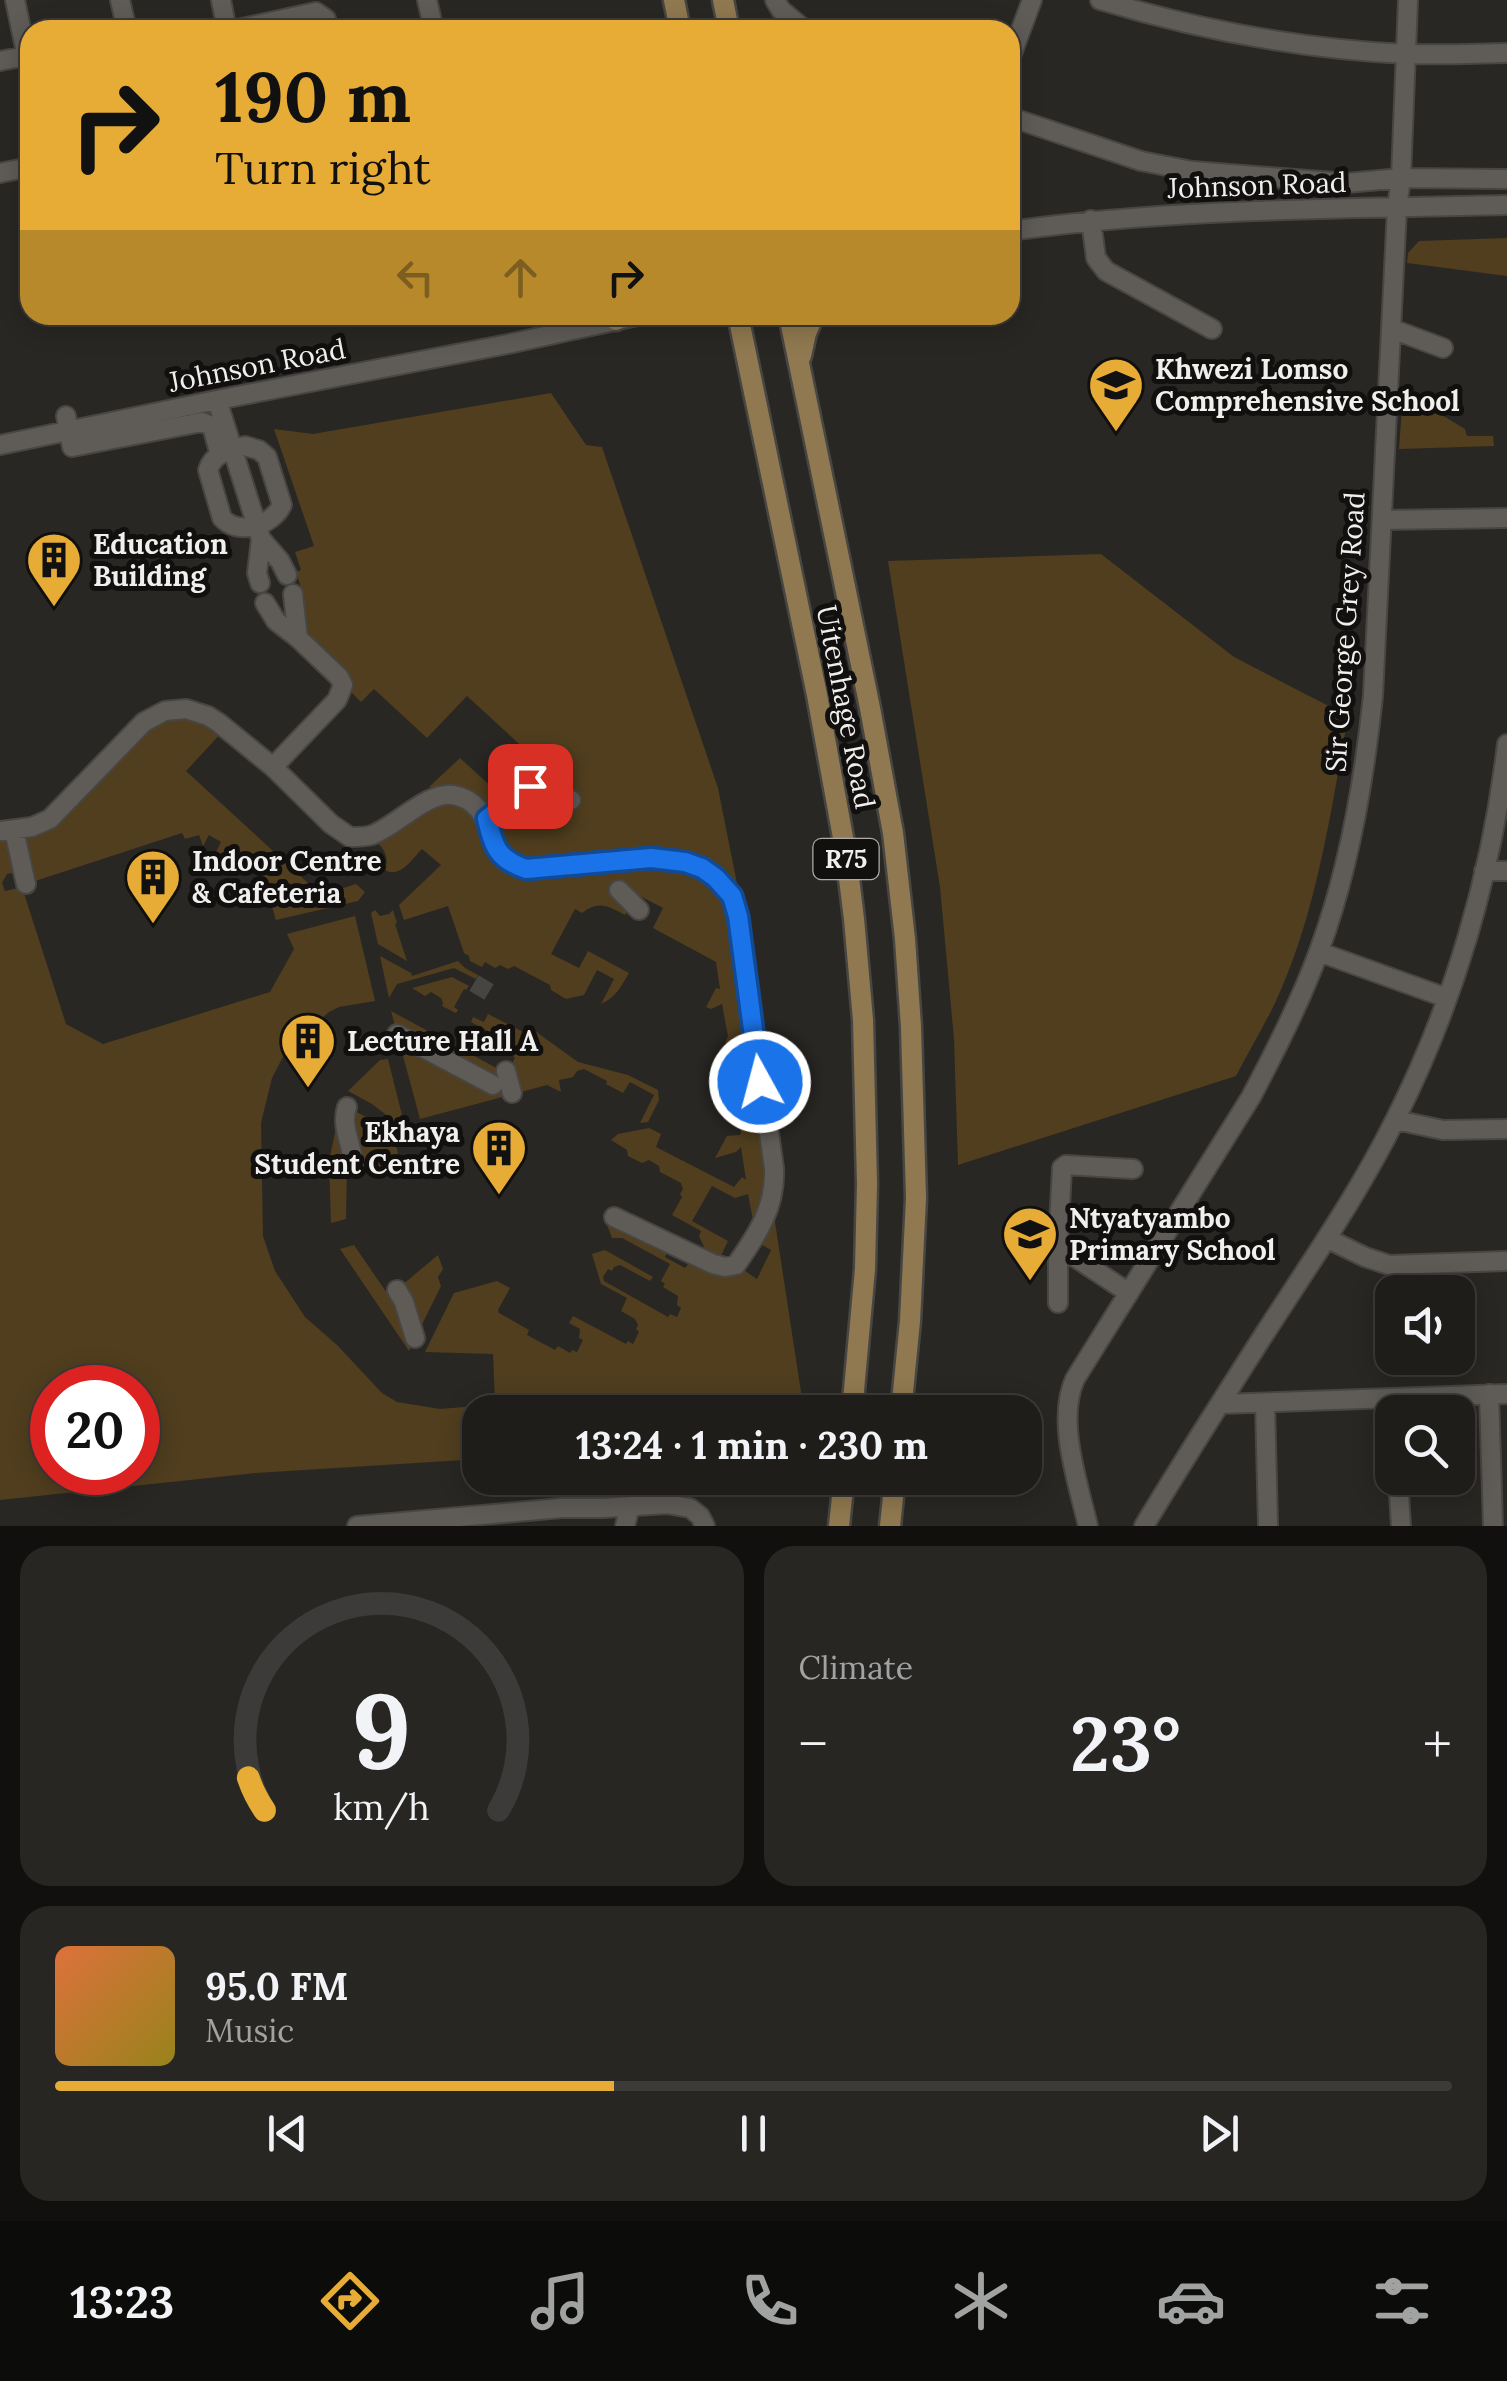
<!DOCTYPE html>
<meta charset="utf-8">
<style>
:root{--surface:#1f1d1a;--page:#272623;--text:#f1f3f6;--muted:#a1a2a2;--line:#3c3b39;--accent:#e7ac36}
body{margin:0;font-family:Lora,serif;background:var(--page);color:var(--text);height:100vh;display:flex;flex-direction:column;font-size:38px;white-space:nowrap}
*{box-sizing:border-box;margin:0}
p{font-size:32px;color:var(--muted)}
.icon{flex:none;width:55px;height:55px;fill:none;stroke:currentColor;stroke-width:2;stroke-linecap:round;stroke-linejoin:round}
.map{position:relative;height:1526px;overflow:hidden}
.side{display:flex;flex-direction:column;gap:20px;padding:20px;background:#11100e;flex:1}
.side>*{flex:none}
.top-card{position:absolute;left:20px;top:20px;width:1000px;height:305px;border-radius:30px;box-shadow:0 5px 25px #0003,0 0 0 2px var(--line);background:#e7ac36;color:#111;overflow:hidden}
.tools{position:absolute;left:1375px;top:1275px;display:grid;gap:20px}
.tools a{display:grid;place-items:center;width:100px;height:100px;border-radius:20px;background:var(--surface);box-shadow:0 5px 25px #0003,0 0 0 2px var(--line);font-size:50px}
.speed{position:absolute;left:30px;top:1365px;display:flex;gap:20px;font-size:50px;font-weight:700;text-align:center}
.speed>*{display:grid;place-content:center;width:130px;height:130px;border-radius:50%;background:var(--surface);box-shadow:0 5px 25px #0003,0 0 0 2px var(--line);line-height:1}
.speed .limit{border:15px solid #d22;background:#fff;color:#111}
.pin{position:absolute;display:grid;place-items:center;width:85px;height:85px;color:#fff;margin:-42px;border-radius:20px;box-shadow:0 5px 15px #0006}
.me{position:absolute;width:110px;margin:-55px;rotate:353deg;stroke-linejoin:round;filter:drop-shadow(0 0 8px #0008)}
.turn{display:flex;align-items:center;gap:35px;height:210px;padding:0 30px;font-size:45px}
.turn .icon{width:130px;height:130px;stroke-width:2.5}
.turn b{display:block;font-size:70px;line-height:85px}
.lanes{display:flex;align-items:center;height:95px;padding:0 30px;background:#0003;justify-content:center;gap:50px;direction:ltr}
.lanes .off{opacity:.35}
.big{font-size:75px;font-weight:800;line-height:1.1}
.side .tile{flex:1;display:flex;flex-direction:column;justify-content:center;gap:15px;min-width:0;padding:0 35px;border-radius:30px;background:var(--page)}
.side .dial{align-items:center;gap:0}
.dial svg{height:260px;overflow:visible;fill:none;stroke:var(--line);stroke-width:7;stroke-linecap:round;text-anchor:middle}
.dial text{fill:var(--text);stroke:none}
.song{display:flex;align-items:center;gap:30px}
.cover{width:120px;height:120px;border-radius:15px;background:linear-gradient(135deg,hsl(20 70% 55%),hsl(50 70% 35%))}
.played{height:10px;border-radius:5px;background:linear-gradient(90deg,var(--accent) 40%,var(--line) 40%)}
.keys{display:flex;justify-content:space-around;direction:ltr}
.heat{display:flex;justify-content:space-between;align-items:center;font-size:55px;direction:ltr}
.side .tiles{flex:1;display:grid;gap:20px;grid-template-columns:1fr 1fr}
.tile:last-child{grid-column:span 2}
.trip{position:absolute;left:462px;top:1395px;width:580px;height:100px;border-radius:30px;background:var(--surface);box-shadow:0 5px 25px #0003,0 0 0 2px var(--line);font-weight:800;line-height:100px;text-align:center}
.tab-bar{display:flex;height:160px;justify-content:space-around;align-items:center;background:#0c0c0a;color:var(--muted)}
.tab-bar .icon{width:70px;height:70px}
.tab-bar .current{color:var(--accent)}
.tab-bar b{font-size:45px;color:var(--text)}
.map>svg:first-child{display:block}
.green{fill:#503e1e;fill-rule:evenodd}
.lines{fill:none;stroke-linecap:round;stroke-linejoin:round}
.minor-tunnel{stroke:#474541;stroke-width:18;stroke-dasharray:18 9;stroke-linecap:butt}
.minor-casing{stroke:#484643;stroke-width:22}
.major-casing{stroke:#484643;stroke-width:25}
.minor{stroke:#5f5c58;stroke-width:18}
.major{stroke:#907950;stroke-width:20}
.route-casing{stroke:#114b97;stroke-width:25}
.route{stroke:#1a73e8;stroke-width:18}
.labels{text-anchor:middle;stroke-width:10;stroke-linejoin:round;paint-order:stroke}
.shield{fill:#11100f;stroke:#aeacaa;stroke-width:2.5}
.shield-label{font-size:25px;font-weight:bold;fill:#f1efed}
.street-label{font-size:28px;fill:#f1efed;stroke:#11100f}
.poi-label{font-size:28px;font-weight:bold;fill:#f1efed;stroke:#11100f;text-anchor:start}
</style>
<div class="map">
<svg width="1507" height="1526" viewBox="0 0 1507 1526">
<rect width="100%" height="100%" fill="#292723"/>
<path class="green" d="M1507,238V276L1407,263L1408,253L1419,241Z
M551,393L586,445L602,447L718,788L750,949L746,971L737,974L801,1392V1412H480V1459L256,1473L0,1500V831L32,827L165,711L225,729L186,771L321,895L356,884L365,892L358,901L276,920C263,877 263,848 209,866L221,842L209,835L203,846L199,835L185,839L182,833L26,884L13,873L7,874L2,883L5,891L22,887L66,1024L103,1044L270,992L294,949L287,934L355,916L375,1001L339,1007L329,1012L288,1047L272,1078L261,1123L263,1236L275,1271L305,1317L337,1345L382,1393L397,1402L440,1409L488,1405L495,1402L493,1354L425,1352L454,1293L497,1281L510,1288L498,1310L499,1313L529,1330L527,1335L555,1350L558,1346L570,1353L572,1350L577,1352L583,1340L579,1338L580,1329L569,1323L573,1316L626,1344L628,1341L633,1344L639,1332L636,1329L638,1325L635,1319L621,1311L627,1298L601,1284L592,1254L605,1250L653,1277L650,1281L620,1265L614,1267L612,1271L608,1269L603,1277L604,1281L668,1317L670,1314L677,1317L681,1308L677,1305L678,1296L663,1287L665,1284L661,1281L670,1264L622,1238H612L605,1220L667,1252L665,1257L685,1268L688,1264L696,1268L700,1267L705,1249L699,1236L701,1231L672,1215L682,1197L680,1194L683,1189L681,1183L660,1172L659,1166L649,1160L642,1163L628,1156L627,1150L611,1140L618,1134L649,1128L661,1134L656,1147L734,1187L742,1177L746,1180L741,1147L736,1152L715,1158L727,1136L740,1135L741,1133L735,1099L731,1103L715,1110L727,1088L734,1086V1082L730,1045L725,1044L728,1036L722,1004L711,1009L706,1007L716,988L720,989L716,962L653,928L663,908L636,894L625,915C608,906 599,900 582,913L575,909L551,954L579,968L588,951L629,973C621,987 616,997 601,1004L614,979L597,970L584,995L566,999L551,990L550,985L514,966L508,969L500,965L495,968L485,962L482,967L470,961L469,956L464,953L448,906L404,920L399,905L441,865L422,849C412,859 400,879 385,870C390,854 382,846 370,836L443,795L486,818L513,797L502,787L499,799L492,806L471,794L429,787L460,758L495,790L529,753L467,696L427,738L374,689L361,702L298,638L293,594L302,591L296,572L301,570L295,552L314,546L274,429L313,434ZM712,1186L735,1198L748,1194L753,1220L746,1236L771,1250L757,1279L736,1265L719,1260L728,1241L692,1221ZM52,1388H138V1472H52Z
M1402,408H1430L1465,429L1467,436H1493L1494,446L1399,449Z
M1101,554L1234,657L1348,716C1331,811 1317,912 1276,1001C1264,1026 1249,1051 1236,1076L958,1165L954,1039L940,887L888,561Z
M375,910L380,916L389,914L393,910L397,923L395,924L407,961L378,944L371,913Z
M380,956L411,973L412,976L458,961L465,968L478,975L476,979L454,968L397,984L389,998Z
M452,977L469,986L466,990L464,989L454,1007L458,1010L456,1013L442,1006L443,1003L441,998L431,992L425,996L412,988Z
M391,1011L502,1071L508,1070L515,1058L512,1055V1044L471,1022L473,1017L484,1022L488,1014L531,1036L535,1031L578,1062L628,1075L658,1090L659,1100L648,1122L640,1123L654,1095L630,1082L623,1093L606,1084L607,1081L584,1069L577,1071L573,1077L559,1080L561,1092L547,1085L420,1119Z
M388,1059L404,1123L402,1127L372,1104L348,1091L380,1060Z
M341,1104L366,1117L395,1139L398,1154L394,1162V1172H375L374,1168H347L346,1219L331,1223L329,1161Z
M354,1245L389,1296L438,1255L443,1269L438,1277L441,1286L409,1351L340,1249Z"/>
<g class="lines">
<path class="minor-tunnel" d="M474,983L489,992"/>
<g class="minor-casing">
<path id="minor" d="M15,0L30,72
M120,0L127,30
M221,0L227,30
M427,0L434,30
M775,0L781,10L805,30
M1100,0C1199,30 1302,49 1406,54C1439,55 1473,54 1507,53
M233,30L316,12L326,19L328,30
M1010,59L1032,0
M0,61L26,56
M1010,117L1141,161L1192,171L1347,183L1401,178L1507,179
M0,173L30,167
M1091,220L1096,258L1106,271L1212,329
M1010,231C1174,208 1341,209 1507,205
M115,315H122
M1392,329L1443,348
M217,400L261,539L280,561L287,575
M66,416L72,447L202,422L212,426L218,448
M0,445L217,400L508,344L642,315
M245,446L259,450L267,457L282,505C272,526 238,536 222,518L208,470C213,454 228,449 245,446Z
M1383,520L1507,518
M260,583L257,573L261,539
M293,594L298,638
M265,603L276,621L298,638L339,677L343,685L337,700L273,767
M487,819L536,783L571,800
M14,830L26,884
M0,831L32,827L50,819L144,722L165,711L186,709L208,716L219,723L273,767L331,824L350,837C357,837 365,837 372,835C396,826 428,791 453,795C502,803 480,867 529,869C594,871 716,824 738,916L774,1168C776,1207 757,1235 736,1265L725,1267L713,1264L614,1217
M1484,871H1507
M619,890L639,910
M1319,952L1447,998
M397,1034L493,1085
M506,1071L512,1093
M347,1107C340,1128 354,1146 353,1167
M1396,1120L1443,1130L1507,1129
M1328,1239L1365,1257L1389,1265L1507,1261
M1058,1246L1129,1293
M397,1290L404,1302L415,1338
M1058,1303V1246L1062,1168L1066,1165L1133,1169
M1489,1394L1493,1526
M1265,1403L1268,1526
M1220,1404L1507,1394
M1398,1478L1401,1526
M357,1526L561,1508H602L667,1504L690,1508L700,1516L705,1526
M625,1526L630,1506
M1088,1526C1078,1482 1056,1421 1075,1379L1251,1097C1276,1050 1301,1001 1319,951C1349,870 1364,782 1373,696L1397,208L1401,178L1408,0
M1144,1526C1183,1461 1224,1397 1265,1333C1310,1263 1358,1195 1395,1120C1454,1004 1492,873 1507,744"/>
</g>
<g class="major-casing">
<path id="major" d="M674,0L680,30
M723,0L729,30
M738,315L817,695L846,854L854,919L863,1020L867,1184L865,1269L852,1412
M789,315L870,708L893,833L905,939L911,1027L916,1198L910,1321L901,1412
M616,320L621,315
M801,356L806,333L814,315
M839,1526L844,1478
M890,1526L895,1478"/>
</g>
<use href="#minor" class="minor"/>
<use href="#major" class="major"/>
</g>
<g class="lines">
<g class="route-casing">
<path id="route" d="M530,786L487,819C494,847 497,859 526,869L651,858L685,862L702,868L716,878L732,896L738,916L760,1082"/>
</g>
<use href="#route" class="route"/>
</g>
<defs>
<g id="school-pin" transform="scale(2.875)"><path d="M0 17L-7.5 6A9.5 9.5 0 1 1 7.5 6Z" fill="#e7ac36" stroke="#11100f"/><path d="M0-5L7-2L0 1L-7-2ZM-4 1L0 2.5L4 1V4Q0 6-4 4Z" fill="#111"/></g>
<g id="building-pin" transform="scale(2.875)"><path d="M0 17L-7.5 6A9.5 9.5 0 1 1 7.5 6Z" fill="#e7ac36" stroke="#11100f"/><path d="M-4-6H4V6H1V3H-1V6H-4ZM-2.5-4.3h1.7v1.8h-1.7ZM.8-4.3h1.7v1.8H.8ZM-2.5-1h1.7V.8h-1.7ZM.8-1h1.7V.8H.8Z" fill="#111"/></g>
</defs>
<g fill-rule="evenodd">
<use href="#school-pin" x="1116" y="385"/>
<use href="#building-pin" x="54" y="560"/>
<use href="#building-pin" x="153" y="877"/>
<use href="#building-pin" x="308" y="1041"/>
<use href="#building-pin" x="499" y="1148"/>
<use href="#school-pin" x="1030" y="1234"/>
</g>
<g class="labels">
<rect class="shield" x="813.5" y="839" width="65" height="40" rx="8"/>
<g class="shield-label">
<text x="846" y="868">R75</text>
</g>
<g class="street-label">
<text transform="translate(1257 185) rotate(-2)" y="10">Johnson Road</text>
<text transform="translate(257 365) rotate(-11)" y="10">Johnson Road</text>
<text transform="translate(1345 632) rotate(-86)" y="10">Sir George Grey Road</text>
<text transform="translate(846 707) rotate(79)" y="10">Uitenhage Road</text>
</g>
<g class="poi-label">
<text x="1155" y="379">Khwezi Lomso<tspan x="1155" dy="32">Comprehensive School</tspan></text>
<text x="93" y="554">Education<tspan x="93" dy="32">Building</tspan></text>
<text x="192" y="871">Indoor Centre<tspan x="192" dy="32">&amp; Cafeteria</tspan></text>
<text x="347" y="1051">Lecture Hall A</text>
<text x="460" y="1142" text-anchor="end">Ekhaya<tspan x="460" dy="32">Student Centre</tspan></text>
<text x="1069" y="1228">Ntyatyambo<tspan x="1069" dy="32">Primary School</tspan></text>
</g>
</g>
</svg>
<div class="tools">
<a><svg class="icon" aria-label="sound" viewBox="0 0 24 24"><path d="M4 9h4l5-4v14l-5-4H4zM17 9q2 3 0 6"/></svg></a>
<a><svg class="icon" aria-label="search" viewBox="0 0 24 24"><circle cx="10" cy="10" r="6"/><path d="M15 15l6 6"/></svg></a>
</div>
<div class="speed"><div class="limit">20</div></div>
<div class="pin" style="left:530px;top:786px;background:#d93025"><svg class="icon" aria-label="arrive" viewBox="0 0 24 24"><path d="M6 21V4h12l-3 4 3 4H6"/></svg></div>
<svg class="me" style="left:760px;top:1082px" viewBox="-20 -20 40 40"><circle r="17" fill="#1a73e8" stroke="#fff" stroke-width="3"/><path d="M0-11L8 9 0 5-8 9z" fill="#fff"/></svg>
<div class="trip">13:24 · 1 min · 230 m</div>
<div class="top-card">
<div class="turn"><svg class="icon" aria-label="right" viewBox="0 0 24 24"><path d="M7 20v-9h11M14 6l5 5-5 5"/></svg><div><b>190 m</b>Turn right</div></div>
<div class="lanes"><svg class="icon off" aria-label="left" viewBox="0 0 24 24"><path d="M17 20v-9H6M10 6l-5 5 5 5"/></svg><svg class="icon off" aria-label="ahead" viewBox="0 0 24 24"><path d="M12 20V5M6 11l6-6 6 6"/></svg><svg class="icon" aria-label="right" viewBox="0 0 24 24"><path d="M7 20v-9h11M14 6l5 5-5 5"/></svg></div>
</div>
</div>
<section class="side">
<div class="tiles">
<div class="tile dial"><svg viewBox="0 0 100 80">
<path d="M14 69A42 42 0 1 1 86 69"/>
<path d="M14 69A42 42 0 0 1 9 59" stroke="#e7ac36"/>
<text x="50" y="56" font-size="32" font-weight="700">9</text>
<text x="50" y="72" font-size="11">km/h</text>
</svg></div>
<div class="tile"><p>Climate</p>
<div class="heat"><a>−</a><b class="big">23°</b><a>+</a></div>
</div>
<div class="tile">
<div class="song"><i class="cover"></i><div><b>95.0 FM</b><p>Music</p></div></div>
<div class="played"></div>
<div class="keys"><svg class="icon" aria-label="previous" viewBox="0 0 24 24"><path d="M18 5L8 12l10 7zM5 5v14"/></svg><svg class="icon" aria-label="pause" viewBox="0 0 24 24"><path d="M8 5v14M16 5v14"/></svg><svg class="icon" aria-label="next" viewBox="0 0 24 24"><path d="M6 5l10 7-10 7zM19 5v14"/></svg></div>
</div>
</div>
</section>
<nav class="tab-bar">
<b>13:23</b>
<svg class="icon current" aria-label="directions" viewBox="0 0 24 24"><path d="M12 3l9 9-9 9-9-9zM9 14v-3h6M13 9l2 2-2 2"/></svg>
<svg class="icon" aria-label="music" viewBox="0 0 24 24"><path d="M9 18V5l10-2v13"/><circle cx="6" cy="18" r="3"/><circle cx="16" cy="16" r="3"/></svg>
<svg class="icon" aria-label="phone" viewBox="0 0 24 24"><path d="M5 4h4l2 5-3 2q2 4 5 5l2-3 5 2v4C11 20 4 13 5 4z"/></svg>
<svg class="icon" aria-label="climate" viewBox="0 0 24 24"><path d="M12 3v18M4 7l16 10M4 17L20 7"/></svg>
<svg class="icon" aria-label="car" viewBox="0 0 24 24"><path d="M5 17H2v-5l4-1 3-4h7l3 4 3 1v5h-3M9 17h6M6 11h13"/><circle cx="7" cy="17" r="2"/><circle cx="17" cy="17" r="2"/></svg>
<svg class="icon" aria-label="filters" viewBox="0 0 24 24"><path d="M4 7h16M4 17h16"/><circle cx="9" cy="7" r="2"/><circle cx="15" cy="17" r="2"/></svg>
</nav>
